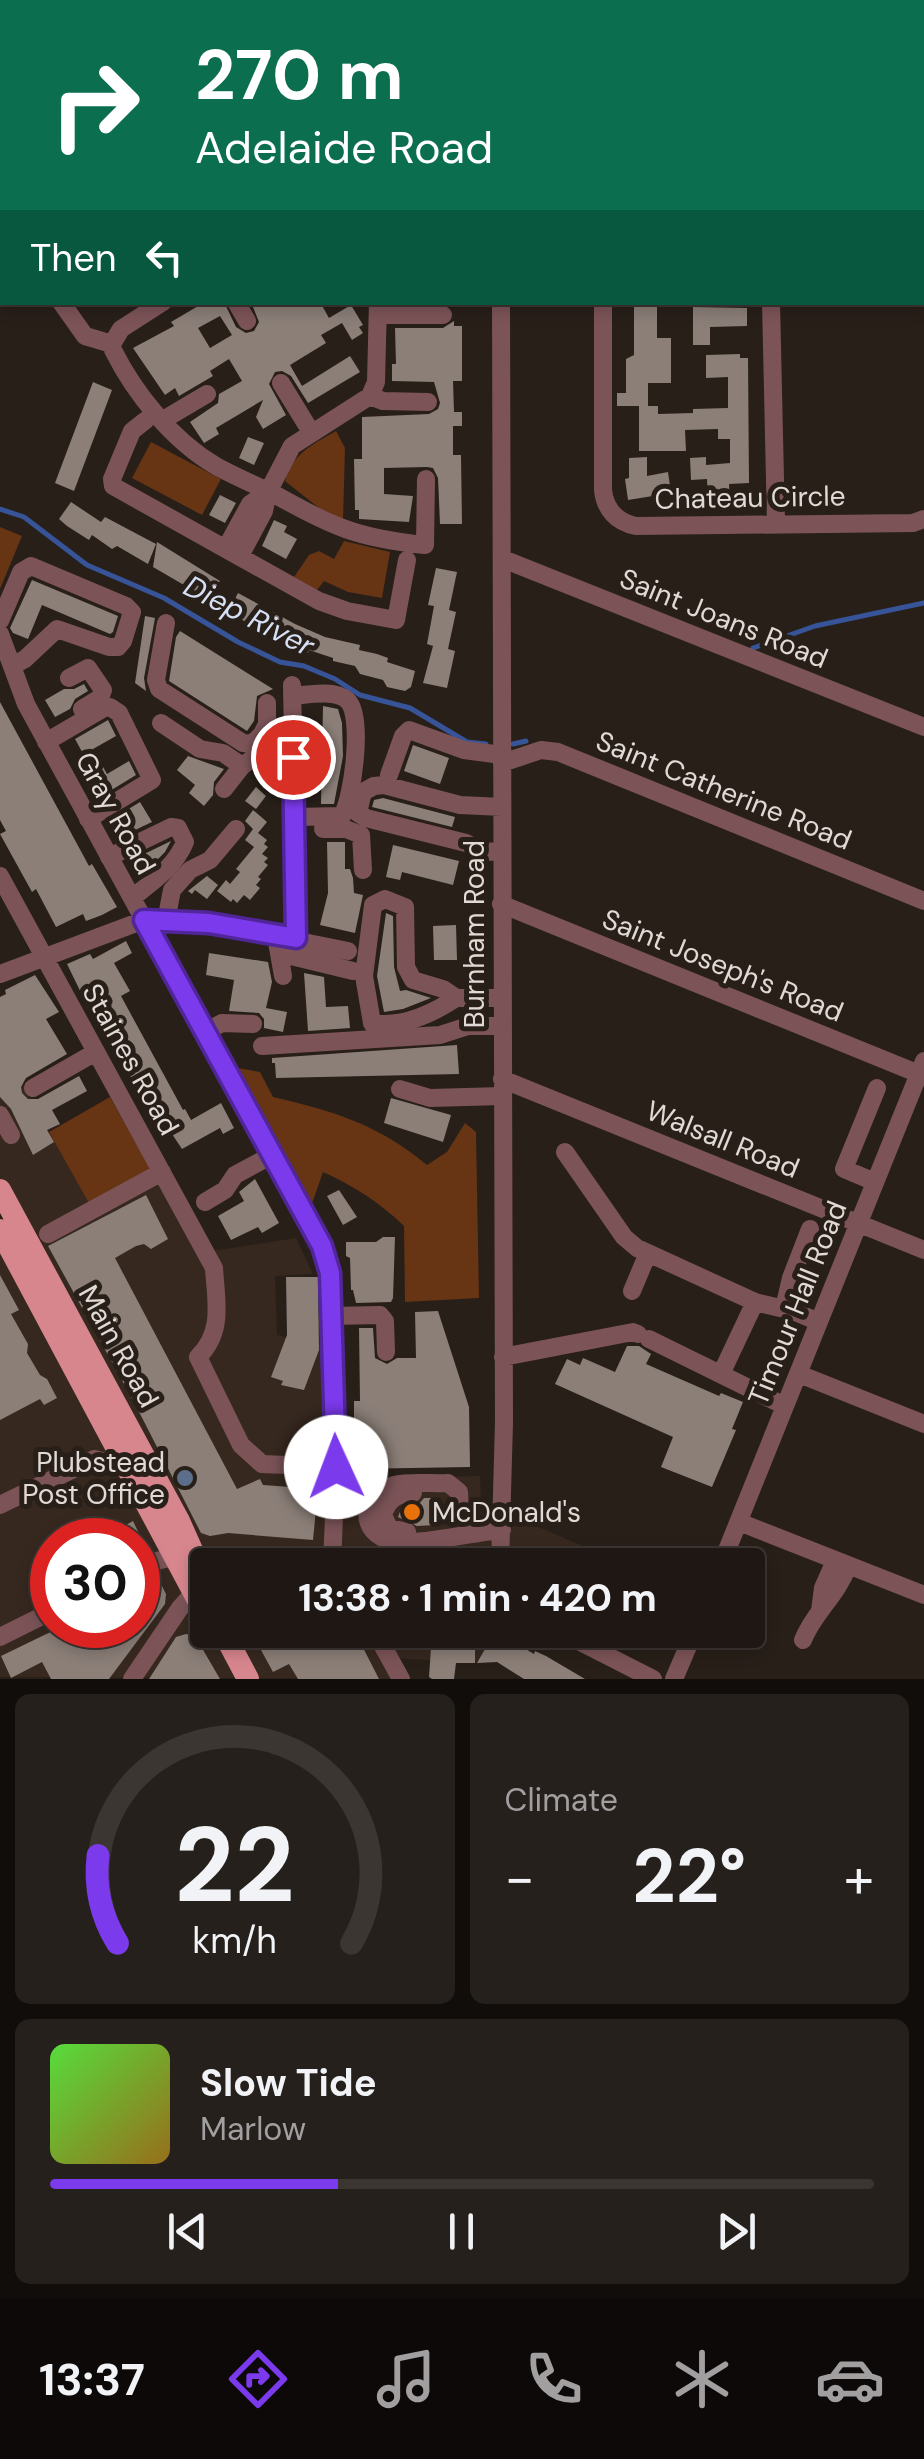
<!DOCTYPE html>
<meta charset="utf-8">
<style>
:root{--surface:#1e1713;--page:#26201c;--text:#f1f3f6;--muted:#a19fa0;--line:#3c3633;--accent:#7c3aed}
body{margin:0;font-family:"DM Sans",sans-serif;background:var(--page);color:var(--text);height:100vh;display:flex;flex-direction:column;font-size:38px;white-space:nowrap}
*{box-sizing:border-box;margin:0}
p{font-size:32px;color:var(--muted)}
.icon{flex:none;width:55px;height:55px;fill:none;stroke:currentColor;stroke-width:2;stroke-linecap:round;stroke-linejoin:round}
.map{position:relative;height:1679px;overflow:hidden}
.panel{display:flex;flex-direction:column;gap:15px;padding:15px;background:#100d0a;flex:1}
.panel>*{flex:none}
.guide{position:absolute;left:0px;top:0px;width:925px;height:305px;box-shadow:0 5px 15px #0003,0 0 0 2px var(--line);background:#0b6e4f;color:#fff;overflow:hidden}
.speed{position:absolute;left:30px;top:1518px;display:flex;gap:20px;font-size:50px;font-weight:700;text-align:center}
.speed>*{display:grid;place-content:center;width:130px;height:130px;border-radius:50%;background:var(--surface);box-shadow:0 5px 15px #0003,0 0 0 2px var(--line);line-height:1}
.speed .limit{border:15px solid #d22;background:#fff;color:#111}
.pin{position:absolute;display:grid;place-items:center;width:85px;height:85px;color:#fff;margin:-42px;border:5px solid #fff;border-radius:50%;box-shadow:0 2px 10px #0007}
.me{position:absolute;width:110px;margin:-55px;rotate:358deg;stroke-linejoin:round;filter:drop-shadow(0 0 8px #0008)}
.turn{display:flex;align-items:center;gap:35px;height:210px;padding:0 30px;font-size:45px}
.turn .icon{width:130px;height:130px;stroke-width:2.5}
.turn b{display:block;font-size:70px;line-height:85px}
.then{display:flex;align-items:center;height:95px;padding:0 30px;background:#0003;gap:20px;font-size:38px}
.big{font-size:75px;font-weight:700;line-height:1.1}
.panel .card{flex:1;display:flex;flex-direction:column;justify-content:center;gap:15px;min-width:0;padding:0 35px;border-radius:15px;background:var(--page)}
.panel .dial{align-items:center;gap:0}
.dial svg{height:260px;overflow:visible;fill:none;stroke:var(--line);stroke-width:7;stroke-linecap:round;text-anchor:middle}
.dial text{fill:var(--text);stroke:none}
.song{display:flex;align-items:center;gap:30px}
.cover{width:120px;height:120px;border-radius:15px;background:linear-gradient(135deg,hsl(110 70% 55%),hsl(40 70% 35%))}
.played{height:10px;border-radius:5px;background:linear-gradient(90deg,var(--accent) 35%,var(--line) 35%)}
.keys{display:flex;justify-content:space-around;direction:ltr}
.heat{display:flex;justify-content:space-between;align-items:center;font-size:55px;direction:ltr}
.panel .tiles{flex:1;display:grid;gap:15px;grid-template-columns:1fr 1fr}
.card:last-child{grid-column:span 2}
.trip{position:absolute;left:190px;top:1548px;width:575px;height:100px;border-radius:10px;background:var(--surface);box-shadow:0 5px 15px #0003,0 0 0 2px var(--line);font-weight:700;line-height:100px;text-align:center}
.dock{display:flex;height:160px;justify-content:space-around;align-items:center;background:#0c0908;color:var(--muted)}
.dock .icon{width:70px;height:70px}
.dock .selected{color:var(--accent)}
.dock b{font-size:45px;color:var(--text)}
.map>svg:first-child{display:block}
.built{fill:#36281f;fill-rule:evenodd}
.green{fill:#673414}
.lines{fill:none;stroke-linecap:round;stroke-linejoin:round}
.stream{stroke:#375499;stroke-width:5}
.building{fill:#8b7f78;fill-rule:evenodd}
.minor{stroke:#7c5458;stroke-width:18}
.major{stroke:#d7868e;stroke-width:22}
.route-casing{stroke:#51269a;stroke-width:25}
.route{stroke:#7c3aed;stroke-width:18}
.service-dot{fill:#5c6f8a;stroke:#281f19;stroke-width:4}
.food-dot{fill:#e8710a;stroke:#281f19;stroke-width:4}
.labels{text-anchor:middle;stroke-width:10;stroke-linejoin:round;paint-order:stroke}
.street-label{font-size:28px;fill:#e0d9d5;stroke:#281f19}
.poi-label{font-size:28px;fill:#e0d9d5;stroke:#281f19;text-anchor:end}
.water-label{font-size:30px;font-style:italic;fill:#d6e0f4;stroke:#281f19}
</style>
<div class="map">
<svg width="924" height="1679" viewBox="0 0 924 1679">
<rect width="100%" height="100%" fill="#281f19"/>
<path class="built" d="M0,0H221L2,2V130Z
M0,1043L90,1205L159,1166L206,1252L296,1238L313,1274L275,1276L277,1335L331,1347L335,1479L480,1476L481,1502L587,1548L579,1565H208V1630H483L484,1663L390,1658L401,1679L0,1677V1241L22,1231L0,1190ZM52,1540H138V1625H52Z"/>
<path class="green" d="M336,431L345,448L343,520L324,512L285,481C292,454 313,444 336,431Z
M151,442L221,479L202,515L132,478Z
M0,527L22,536L0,589Z
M344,541L390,552L382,598L348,592L324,581L317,590L294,577L309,555L319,551L334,559Z
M232,1067L260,1072L273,1097C333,1111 378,1124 427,1165L447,1152L465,1123L476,1132L479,1298L405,1302L404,1226C379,1202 354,1186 323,1172L310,1209Z
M110,1097L151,1170L90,1205L49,1132Z"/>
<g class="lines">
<path class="stream" d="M0,509L24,517L87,565L164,598L238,642L280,662L304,666L335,679L360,695L410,708L467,742L486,744
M753,648L815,626L924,603
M513,744L526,741"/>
</g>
<path class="building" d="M205,302H224L236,327L246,333L254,331L259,322L251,302H320L329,318L351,305L363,325L359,327L363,333L352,340L342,323L321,335L326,343L290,365L302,386L350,356L360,372L308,403L291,376L282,371L275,372L269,384L286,415L263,429L256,417L263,400L216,428L219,434L204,443L190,422L218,403L219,394L242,381L229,359L210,371L213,376L179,396L175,388L165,395L133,348L174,326L171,322ZM220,316L232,335L210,348L198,328Z
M634,302H657V338H671V383H648V406H658V414L693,413V409L728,408V377L706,378V355L740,354V358H748L749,483L729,484L730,500L708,502L707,479L691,480L690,458L706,457V465L730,463V439H718V429L685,430L686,451H639V406H617V393H626V359L634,355Z
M693,307L747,308V326L710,327V345H693Z
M454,321V326H462V381H453L454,412H462V426H453V455H461L462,524H440L438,478L433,468L427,467L384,468V494L413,496L409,522L359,519V510H355L354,459H362V417L429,414L438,409L440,403L434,382L392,381V364H396L395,328H443Z
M93,382L112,390L74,491L55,483Z
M248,437L264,443L254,465L239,458Z
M647,457V476L668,472L670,486L664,487L665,494L628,500L625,479L629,478V458Z
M220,495L236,503L225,523L209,515Z
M71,502L101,522L105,517L156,544L148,564L117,546L112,549L92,535L89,540L67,526L59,519Z
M274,520L287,526L284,532L297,539L286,559L262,546Z
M157,542L220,581L208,599L153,567Z
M436,568L457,572L449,610L456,612L448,649L455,651L447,688L423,683L433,646L427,644L434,606L428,605Z
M32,580L118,616L113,632L110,634L42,605L28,639L13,633L10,628Z
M238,593L295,624L325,637L360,645L359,650L377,654L388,658L387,662L415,671L411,687L405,691L387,687L383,680L360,674L355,666L333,661V658L309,650L308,653L283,640L279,644L263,635L264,632L228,612Z
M145,616L155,618L144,678L146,691L135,683Z
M180,631L273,689L257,696L254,721L247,731L169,681L176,637Z
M84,684L88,691L75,699L70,709L55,717L45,700L64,689H74Z
M0,702L89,866L92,864L117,907L102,915L86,921L83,914L56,927L36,889L32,892L0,834L6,831L0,820Z
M323,706L338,709L342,723L343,756L334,804H321Z
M108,720L116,736L93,749L107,774L129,761L136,775L105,794L75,739Z
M413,745L449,758L440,784L404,771Z
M188,756L224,769L214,782L213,795L204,806L189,793L195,785L177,770Z
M256,787L266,796L256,809L245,801Z
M383,798L455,817L452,827L372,807L374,800Z
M140,802L152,822L118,838L109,821Z
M253,810L267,822L258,833L267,840L264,844L268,847L262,854L268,858L264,862L268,865L258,877L261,879L256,885L260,888L250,900L244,895L237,903L233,899L231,902L217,891L226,880L230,884L240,872L236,869L254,847L245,840L253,829L245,821Z
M171,841L165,852L148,869L140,856Z
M327,842H345V869H350L353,878L354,893L363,895L355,933L320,925L328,893Z
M393,845L459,861L453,885L402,872L400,880L386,877Z
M207,876L218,885L207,899L195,890L192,894L188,891Z
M386,913L393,916L394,967L400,991L406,990L431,998L403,1009L384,1012L377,976Z
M456,925L457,960H434L433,926Z
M126,941L132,953L114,963L130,991L121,996L183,1110L185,1109L191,1120L221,1103L234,1128L223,1134L220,1128L182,1149L168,1128L161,1132L109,1037L105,1039L86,1003L67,964L90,954L93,959Z
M209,953L268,962L272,982L266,1008L287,1012L283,1032L264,1028V1019L259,1013L229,1011L234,980L206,975Z
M304,973L324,977L326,1007L348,1006L350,1028L308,1031Z
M35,975L59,1012L46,1019L67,1054L26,1078L21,1087L22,1093L28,1099H38L79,1076L87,1091L52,1110L60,1124L47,1130L54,1142L33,1155L11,1109L0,1097V997L6,994L5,990Z
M457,1045L459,1074L276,1078L275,1063H272V1058Z
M391,1098L451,1115L443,1142L384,1123Z
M255,1179L279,1223L262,1233L258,1227L231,1240L218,1216L244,1201L239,1192Z
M339,1190L357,1217L343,1225L327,1196Z
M146,1195L168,1239L151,1249L144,1244L136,1246L115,1258L237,1489L260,1479L263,1485L318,1489L313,1540L228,1533L210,1536L201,1533L134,1402L48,1246Z
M383,1237H395L393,1298L391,1302L356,1303L353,1290H351L350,1258L346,1256V1242H376Z
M0,1275L19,1310L11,1314L28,1344L27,1353L40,1375L47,1379L57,1398L44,1405L40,1399L0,1420Z
M286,1277H318L319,1350L304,1390L281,1385L283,1381L271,1377L287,1335Z
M438,1311L469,1407L470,1467L354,1469V1401H360L359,1328H373L375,1358L387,1364L397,1358H416L415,1312Z
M627,1346H639L651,1354L646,1364L719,1396L721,1393L743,1402L732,1429L736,1430L712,1487L661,1467L673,1437L555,1384L567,1359L580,1365L583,1358L615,1372Z
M424,1498H435L436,1525L417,1526L398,1517L401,1509L419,1504Z
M133,1521L142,1540H95L126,1525Z
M550,1548L588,1565H543Z
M147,1580L160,1582L166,1594L165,1604L109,1679H51L42,1662L11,1678L1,1656L65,1625H138V1585Z
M250,1630H316L314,1643L326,1650L346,1641L354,1630L379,1679H298L289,1664L273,1672Z
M396,1630H475V1663H456L454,1679H432L429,1677L431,1648L397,1646Z
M186,1634L195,1636L220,1679H149L176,1637Z
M493,1635L502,1640L504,1636L534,1654L535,1651L546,1656L585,1679H524L497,1662L477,1663Z"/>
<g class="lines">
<path class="minor" d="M187,0L188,2
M602,0V2
M54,2L58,0
M128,2L132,0
M445,2L450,0
M465,2V0
M502,2V0
M0,35L2,33
M922,128H924
M0,146L2,145
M0,239L2,240
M0,261H2
M61,302L85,336L112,344
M163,302L121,329L112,344L113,350C135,394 173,441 216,466C234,476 253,484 272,493C332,526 355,538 425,545L426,479
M236,302L247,321
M603,302V490C605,510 617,522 636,526L913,523L924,519
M771,302L776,524
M378,315H443
M281,383L311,432
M370,396L383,401L428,402
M146,420L132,431L112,479L113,486L319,601L347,611L396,620L407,560
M163,420L207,394
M226,548L250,504L268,492
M240,556L264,511L268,492L292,446L370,396L376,382L378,302
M503,559L924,727
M0,621L21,572L31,566L126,606L132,612L123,641L118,647H109L57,629L25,659L12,666
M166,623L156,680L159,689L243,743L252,744L262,734
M0,634L26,704L322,1246L330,1273L336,1467L332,1565
M69,678L88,668L103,690L100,698L82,709
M292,685L297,938
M292,696C307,695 334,689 347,700C364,714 353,798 342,816L294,817
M267,703V724L262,734L293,757
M161,723L200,749L223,753L242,766L249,761L293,757
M46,742L104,708L110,707L119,713L152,780L88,819
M502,763L541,750L558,752L924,901
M389,775L403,736L409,730L464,750L502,755
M224,789L242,766
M323,829H346L361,835L363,870
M501,851L484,852L466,843L366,818L358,813L363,792L374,786L384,785L460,805L502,807
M109,857L171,827L178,828L185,842C175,867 152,882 132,898
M0,876L214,1268C216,1301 224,1332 198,1357L241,1445L262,1464L336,1467
M501,904L924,1076
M166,921L172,890L190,870L210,860L236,829
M285,936L286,949L291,956L353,971
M277,942L283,976
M0,974L144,920L209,923L348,951
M456,998C432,1014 403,1028 372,1023L364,976L373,905L385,899L405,907L406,967L413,980L443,989L456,998H502
M205,1032L222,1023L253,1024
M262,1046L440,1035L468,1026H501
M502,1079L924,1250
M33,1088L96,1052
M400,1089L430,1098L502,1096
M0,1115L11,1135
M565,1152L624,1237L637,1248L755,1302L793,1311L819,1322
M875,1182L844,1169L877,1088
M205,1202L225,1190L235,1175L272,1155
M48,1234L162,1172
M632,1291L648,1253
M784,1308L791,1278L810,1229
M331,1316L380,1315L385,1321L386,1352
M649,1339L785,1406
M503,1357L633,1332L638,1334
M722,1372L755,1302
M799,1374L924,1424
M0,1505L94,1459L123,1466
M739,1522L924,1595
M482,1531L460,1512L459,1492L448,1483C431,1484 410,1481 394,1485C359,1493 358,1535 393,1541C421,1546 473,1532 502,1530
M407,1532L389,1528L383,1515C388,1499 396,1494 413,1493
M500,1565L504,1422L501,302
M721,1565L924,1061
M138,1568C177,1549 221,1557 263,1565
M820,1611L823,1588L835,1561
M374,1630L401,1679
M557,1630L653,1679
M0,1637L52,1611
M325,1638L340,1630
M803,1640C814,1612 837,1596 848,1566
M132,1679L180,1608L199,1587
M674,1679L695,1630"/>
<path class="major" d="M0,1190L179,1521L208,1586
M0,1230L208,1619
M226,1630L229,1643L248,1679"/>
</g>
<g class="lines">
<g class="route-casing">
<path id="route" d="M293,757L296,938L209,923L144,920L322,1246L330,1273L336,1467"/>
</g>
<use href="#route" class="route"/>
</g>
<circle class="service-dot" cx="185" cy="1478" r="10"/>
<circle class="food-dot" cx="412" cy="1512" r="10"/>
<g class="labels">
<g class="street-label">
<text transform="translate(750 497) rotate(-1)" y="10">Chateau Circle</text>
<text transform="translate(724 618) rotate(22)" y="10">Saint Joans Road</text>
<text transform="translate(724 790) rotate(22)" y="10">Saint Catherine Road</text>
<text transform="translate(116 813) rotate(61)" y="10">Gray Road</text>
<text transform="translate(474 934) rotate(-90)" y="10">Burnham Road</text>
<text transform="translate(723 965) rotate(22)" y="10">Saint Joseph's Road</text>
<text transform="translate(131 1059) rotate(61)" y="10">Staines Road</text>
<text transform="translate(723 1139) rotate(22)" y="10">Walsall Road</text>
<text transform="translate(797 1303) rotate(-68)" y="10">Timour Hall Road</text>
<text transform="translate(119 1346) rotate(61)" y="10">Main Road</text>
</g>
<g class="poi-label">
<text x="165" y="1472">Plubstead<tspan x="165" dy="32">Post Office</tspan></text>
<text x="432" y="1522" text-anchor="start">McDonald's</text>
</g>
<g class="water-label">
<text transform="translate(249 616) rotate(27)" y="10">Diep River</text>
</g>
</g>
</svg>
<div class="speed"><div class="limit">30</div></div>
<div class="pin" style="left:293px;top:757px;background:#d93025"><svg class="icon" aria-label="arrive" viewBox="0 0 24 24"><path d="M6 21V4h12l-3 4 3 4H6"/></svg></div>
<svg class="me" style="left:336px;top:1467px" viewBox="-20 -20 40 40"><circle r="19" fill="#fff"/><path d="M0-13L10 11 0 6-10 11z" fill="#7c3aed"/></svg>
<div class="trip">13:38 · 1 min · 420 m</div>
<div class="guide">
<div class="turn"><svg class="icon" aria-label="right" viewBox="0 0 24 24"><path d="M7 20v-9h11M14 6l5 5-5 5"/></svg><div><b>270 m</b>Adelaide Road</div></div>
<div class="then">Then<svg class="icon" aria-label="left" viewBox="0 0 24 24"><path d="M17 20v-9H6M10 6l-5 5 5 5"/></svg></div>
</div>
</div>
<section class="panel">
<div class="tiles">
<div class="card dial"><svg viewBox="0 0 100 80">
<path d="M14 69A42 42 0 1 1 86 69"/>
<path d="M14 69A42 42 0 0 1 8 42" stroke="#7c3aed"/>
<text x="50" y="56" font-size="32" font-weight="700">22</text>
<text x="50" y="72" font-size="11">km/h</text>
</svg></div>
<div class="card"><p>Climate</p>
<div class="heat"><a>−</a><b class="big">22°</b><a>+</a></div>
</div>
<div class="card">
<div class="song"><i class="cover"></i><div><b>Slow Tide</b><p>Marlow</p></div></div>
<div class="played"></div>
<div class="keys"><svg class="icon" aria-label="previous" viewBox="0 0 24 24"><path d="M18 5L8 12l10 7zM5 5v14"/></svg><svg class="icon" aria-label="pause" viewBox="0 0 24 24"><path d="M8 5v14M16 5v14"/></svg><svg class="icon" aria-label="next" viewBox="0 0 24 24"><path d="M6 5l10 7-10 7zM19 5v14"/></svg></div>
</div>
</div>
</section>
<nav class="dock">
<b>13:37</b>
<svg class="icon selected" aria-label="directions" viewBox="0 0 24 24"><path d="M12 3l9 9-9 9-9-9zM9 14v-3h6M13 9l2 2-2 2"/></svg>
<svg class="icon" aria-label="music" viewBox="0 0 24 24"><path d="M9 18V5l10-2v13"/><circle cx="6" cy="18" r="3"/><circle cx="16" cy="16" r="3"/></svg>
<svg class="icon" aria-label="phone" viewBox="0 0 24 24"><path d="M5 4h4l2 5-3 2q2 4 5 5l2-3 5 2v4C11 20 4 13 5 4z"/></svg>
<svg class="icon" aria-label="climate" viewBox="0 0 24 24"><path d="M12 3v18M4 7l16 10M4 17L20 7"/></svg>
<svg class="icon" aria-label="car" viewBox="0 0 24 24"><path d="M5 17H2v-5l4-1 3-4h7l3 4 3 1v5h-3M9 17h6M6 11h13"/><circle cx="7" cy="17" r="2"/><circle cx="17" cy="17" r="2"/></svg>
</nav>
